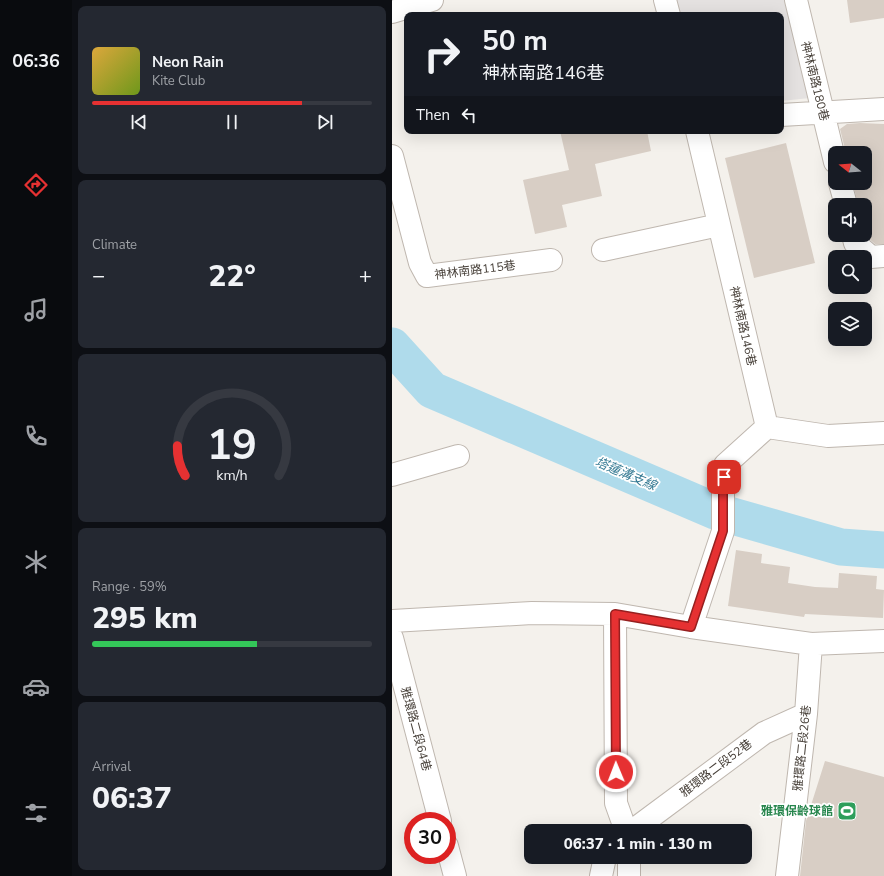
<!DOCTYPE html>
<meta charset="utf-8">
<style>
:root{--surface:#171b24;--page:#242831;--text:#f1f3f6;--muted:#9ea1a6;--line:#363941;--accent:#e63132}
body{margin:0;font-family:"Nunito Sans","Noto Sans TC",sans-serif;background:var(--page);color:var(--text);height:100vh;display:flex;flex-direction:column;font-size:15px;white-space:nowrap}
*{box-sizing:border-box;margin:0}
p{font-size:13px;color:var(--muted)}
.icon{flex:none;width:22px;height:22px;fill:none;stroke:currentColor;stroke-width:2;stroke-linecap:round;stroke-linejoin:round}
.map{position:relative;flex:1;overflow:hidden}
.drawer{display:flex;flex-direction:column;gap:6px;padding:6px;background:#0d0f14;width:320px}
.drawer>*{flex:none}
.hud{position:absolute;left:12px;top:12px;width:380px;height:122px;border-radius:8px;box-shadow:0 4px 16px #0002;background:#171b24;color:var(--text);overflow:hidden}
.needle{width:26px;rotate:287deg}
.tools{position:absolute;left:436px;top:146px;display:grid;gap:8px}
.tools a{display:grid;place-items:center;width:44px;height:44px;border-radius:8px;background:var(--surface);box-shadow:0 4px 16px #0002;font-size:20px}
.speed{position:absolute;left:12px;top:812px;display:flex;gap:8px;font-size:20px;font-weight:700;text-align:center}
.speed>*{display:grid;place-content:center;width:52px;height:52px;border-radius:50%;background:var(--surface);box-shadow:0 4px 16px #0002;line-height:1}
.speed .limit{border:6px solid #d22;background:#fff;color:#111}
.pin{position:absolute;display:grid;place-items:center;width:34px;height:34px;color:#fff;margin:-17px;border-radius:8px;box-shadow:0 2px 6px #0006}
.me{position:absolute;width:44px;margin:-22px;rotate:359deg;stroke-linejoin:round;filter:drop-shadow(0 0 3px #0008)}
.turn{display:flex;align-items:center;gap:14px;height:84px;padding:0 12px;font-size:18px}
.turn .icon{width:52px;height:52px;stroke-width:2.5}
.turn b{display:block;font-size:28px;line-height:34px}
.then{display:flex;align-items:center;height:38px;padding:0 12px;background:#0003;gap:8px;font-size:15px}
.big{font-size:30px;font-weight:800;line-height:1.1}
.drawer .tile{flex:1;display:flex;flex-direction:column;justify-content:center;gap:6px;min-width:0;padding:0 14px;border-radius:8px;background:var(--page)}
.drawer .dial{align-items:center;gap:0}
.dial svg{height:104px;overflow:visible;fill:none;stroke:var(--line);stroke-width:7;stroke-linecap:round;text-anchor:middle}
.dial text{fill:var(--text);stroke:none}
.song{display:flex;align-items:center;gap:12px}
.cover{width:48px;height:48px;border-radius:6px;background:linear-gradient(135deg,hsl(40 70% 55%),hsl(80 70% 35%))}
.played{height:4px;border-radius:2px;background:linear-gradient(90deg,var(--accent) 75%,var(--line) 75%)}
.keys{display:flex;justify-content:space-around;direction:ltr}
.heat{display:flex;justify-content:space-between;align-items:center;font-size:22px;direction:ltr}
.charge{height:6px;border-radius:3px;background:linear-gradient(90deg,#34c759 59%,var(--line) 0)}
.trip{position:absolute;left:132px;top:824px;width:228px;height:40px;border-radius:8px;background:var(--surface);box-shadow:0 4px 16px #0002;font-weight:800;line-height:40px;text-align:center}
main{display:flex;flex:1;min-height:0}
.tabs{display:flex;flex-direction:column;width:72px;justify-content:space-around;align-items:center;background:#090b0e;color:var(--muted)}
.tabs .icon{width:28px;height:28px}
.tabs .current{color:var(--accent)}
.tabs b{font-size:18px;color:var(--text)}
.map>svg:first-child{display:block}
.parking{fill:#e4e1e0}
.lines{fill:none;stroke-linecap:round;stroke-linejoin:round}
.river{stroke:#afdbeb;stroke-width:37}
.building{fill:#d8cec5}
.minor-casing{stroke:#bfb7af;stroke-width:24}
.minor{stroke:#fff;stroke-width:22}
.route-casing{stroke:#962020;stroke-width:10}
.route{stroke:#e63132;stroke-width:7}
.labels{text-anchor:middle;stroke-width:3.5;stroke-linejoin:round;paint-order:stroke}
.street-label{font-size:12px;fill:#48413a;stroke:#fff}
.leisure-label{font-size:12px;font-weight:bold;fill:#27864d;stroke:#fff;text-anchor:end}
.water-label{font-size:13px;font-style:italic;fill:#367b94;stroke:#fff}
</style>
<main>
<nav class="tabs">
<b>06:36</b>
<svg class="icon current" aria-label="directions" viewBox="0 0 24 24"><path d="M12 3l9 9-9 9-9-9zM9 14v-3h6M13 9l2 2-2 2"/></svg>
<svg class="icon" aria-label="music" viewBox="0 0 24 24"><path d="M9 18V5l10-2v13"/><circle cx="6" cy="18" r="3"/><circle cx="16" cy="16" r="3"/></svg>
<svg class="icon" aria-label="phone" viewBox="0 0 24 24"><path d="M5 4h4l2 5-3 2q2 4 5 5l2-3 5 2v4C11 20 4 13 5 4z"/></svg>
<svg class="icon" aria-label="climate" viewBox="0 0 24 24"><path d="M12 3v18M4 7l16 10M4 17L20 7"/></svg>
<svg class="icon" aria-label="car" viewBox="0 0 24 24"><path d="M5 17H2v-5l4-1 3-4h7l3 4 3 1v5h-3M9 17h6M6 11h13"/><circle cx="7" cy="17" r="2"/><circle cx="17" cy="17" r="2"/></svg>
<svg class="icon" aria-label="filters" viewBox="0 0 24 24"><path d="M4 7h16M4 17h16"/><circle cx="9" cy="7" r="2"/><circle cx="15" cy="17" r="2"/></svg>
</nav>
<section class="drawer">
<div class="tile">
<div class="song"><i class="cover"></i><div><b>Neon Rain</b><p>Kite Club</p></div></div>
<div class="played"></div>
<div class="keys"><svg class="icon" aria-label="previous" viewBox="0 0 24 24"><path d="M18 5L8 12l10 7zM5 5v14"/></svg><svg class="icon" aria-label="pause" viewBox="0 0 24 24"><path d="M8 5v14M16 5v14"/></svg><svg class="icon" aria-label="next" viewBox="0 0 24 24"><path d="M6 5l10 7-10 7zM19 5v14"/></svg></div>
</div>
<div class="tile"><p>Climate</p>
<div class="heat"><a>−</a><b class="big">22°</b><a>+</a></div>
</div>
<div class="tile dial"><svg viewBox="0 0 100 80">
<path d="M14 69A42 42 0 1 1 86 69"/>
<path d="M14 69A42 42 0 0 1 8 46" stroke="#e63132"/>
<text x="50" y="56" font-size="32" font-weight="700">19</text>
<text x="50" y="72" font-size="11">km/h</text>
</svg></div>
<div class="tile"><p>Range · 59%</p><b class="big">295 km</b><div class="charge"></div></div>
<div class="tile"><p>Arrival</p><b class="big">06:37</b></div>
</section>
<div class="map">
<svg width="492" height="876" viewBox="0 0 492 876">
<rect width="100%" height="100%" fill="#f4f1ec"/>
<path class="parking" d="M278,0H394L418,98L389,101V15H282Z"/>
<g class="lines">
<path class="river" d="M0,346L40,390L323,511L449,547L492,550"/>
</g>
<path class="building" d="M455,0H492V18L458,23Z
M468,123L492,124V244H483L474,236L473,232V205H466L461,183H473V153H454L448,129L455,124Z
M168,131H255L259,151L203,164L210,196L170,205L175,227L143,234L131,180L177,170Z
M394,143L423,263L362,278L333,158Z
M344,550L370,554L369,563L398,567L396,583L423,587L446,588L447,573L485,576L484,589L492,590L491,618L413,614L412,617L336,606Z
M433,761L492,777V876H408L414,821Z"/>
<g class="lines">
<g class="minor-casing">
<path id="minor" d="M273,0L277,15
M404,0L443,162
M0,12L40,0
M389,115L492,109
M0,156L28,263L35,276L159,260
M448,183L454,205
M461,235L463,243L479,257L492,256
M211,250L327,225
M375,427L436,436L492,433
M0,475L66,456
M223,614L224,803L234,831
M0,621L140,613L223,614L299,627L331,531V489L333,465L375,427L305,131
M299,627L419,644L492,641
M0,638L48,821
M240,831L372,733L414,714
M55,846L63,876
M237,857V876
M209,876L213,857
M395,876L414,714L419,644"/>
</g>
<use href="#minor" class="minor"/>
</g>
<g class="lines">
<g class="route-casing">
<path id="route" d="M224,772L223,614L299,627L331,531V490L332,477"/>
</g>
<use href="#route" class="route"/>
</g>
<defs>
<g id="stadium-square" transform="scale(1)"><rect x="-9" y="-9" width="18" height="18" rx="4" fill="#2e9e5b" stroke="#fff"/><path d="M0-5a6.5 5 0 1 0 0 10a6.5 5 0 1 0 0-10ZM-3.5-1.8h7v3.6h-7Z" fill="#fff"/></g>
</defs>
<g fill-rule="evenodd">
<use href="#stadium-square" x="455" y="811"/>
</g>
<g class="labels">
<g class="street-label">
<text transform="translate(423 81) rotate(76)" y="4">神林南路180巷</text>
<text transform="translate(83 270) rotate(-7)" y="4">神林南路115巷</text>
<text transform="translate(351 326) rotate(77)" y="4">神林南路146巷</text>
<text transform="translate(24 729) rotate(75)" y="4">雅環路二段64巷</text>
<text transform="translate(410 748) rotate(-84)" y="4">雅環路二段26巷</text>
<text transform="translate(324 768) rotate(-37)" y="4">雅環路二段52巷</text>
</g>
<g class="leisure-label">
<text x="441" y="815">雅環保齡球館</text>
</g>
<g class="water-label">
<text transform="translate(234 473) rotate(23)" y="5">塔蓮溝支線</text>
</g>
</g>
</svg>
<div class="tools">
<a><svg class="needle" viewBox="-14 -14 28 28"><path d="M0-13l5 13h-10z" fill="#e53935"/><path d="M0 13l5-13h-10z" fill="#9ea1a6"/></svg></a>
<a><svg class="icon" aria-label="sound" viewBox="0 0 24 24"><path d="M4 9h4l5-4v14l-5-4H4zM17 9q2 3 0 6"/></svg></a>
<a><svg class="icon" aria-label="search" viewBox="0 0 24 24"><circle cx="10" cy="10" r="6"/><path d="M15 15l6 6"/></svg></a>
<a><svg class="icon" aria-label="layers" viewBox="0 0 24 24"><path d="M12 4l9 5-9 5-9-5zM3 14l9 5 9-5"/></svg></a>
</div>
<div class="speed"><div class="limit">30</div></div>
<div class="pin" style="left:332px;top:477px;background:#d93025"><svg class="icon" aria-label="arrive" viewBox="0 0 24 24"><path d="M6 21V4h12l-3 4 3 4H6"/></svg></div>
<svg class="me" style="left:224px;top:772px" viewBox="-20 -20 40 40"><circle r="17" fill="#e63132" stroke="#fff" stroke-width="3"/><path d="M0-11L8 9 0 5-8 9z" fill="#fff"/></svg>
<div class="trip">06:37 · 1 min · 130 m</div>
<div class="hud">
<div class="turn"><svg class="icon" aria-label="right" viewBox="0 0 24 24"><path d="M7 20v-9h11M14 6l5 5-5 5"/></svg><div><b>50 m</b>神林南路146巷</div></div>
<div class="then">Then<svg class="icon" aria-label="left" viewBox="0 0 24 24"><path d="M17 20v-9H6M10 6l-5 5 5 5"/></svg></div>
</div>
</div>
</main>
